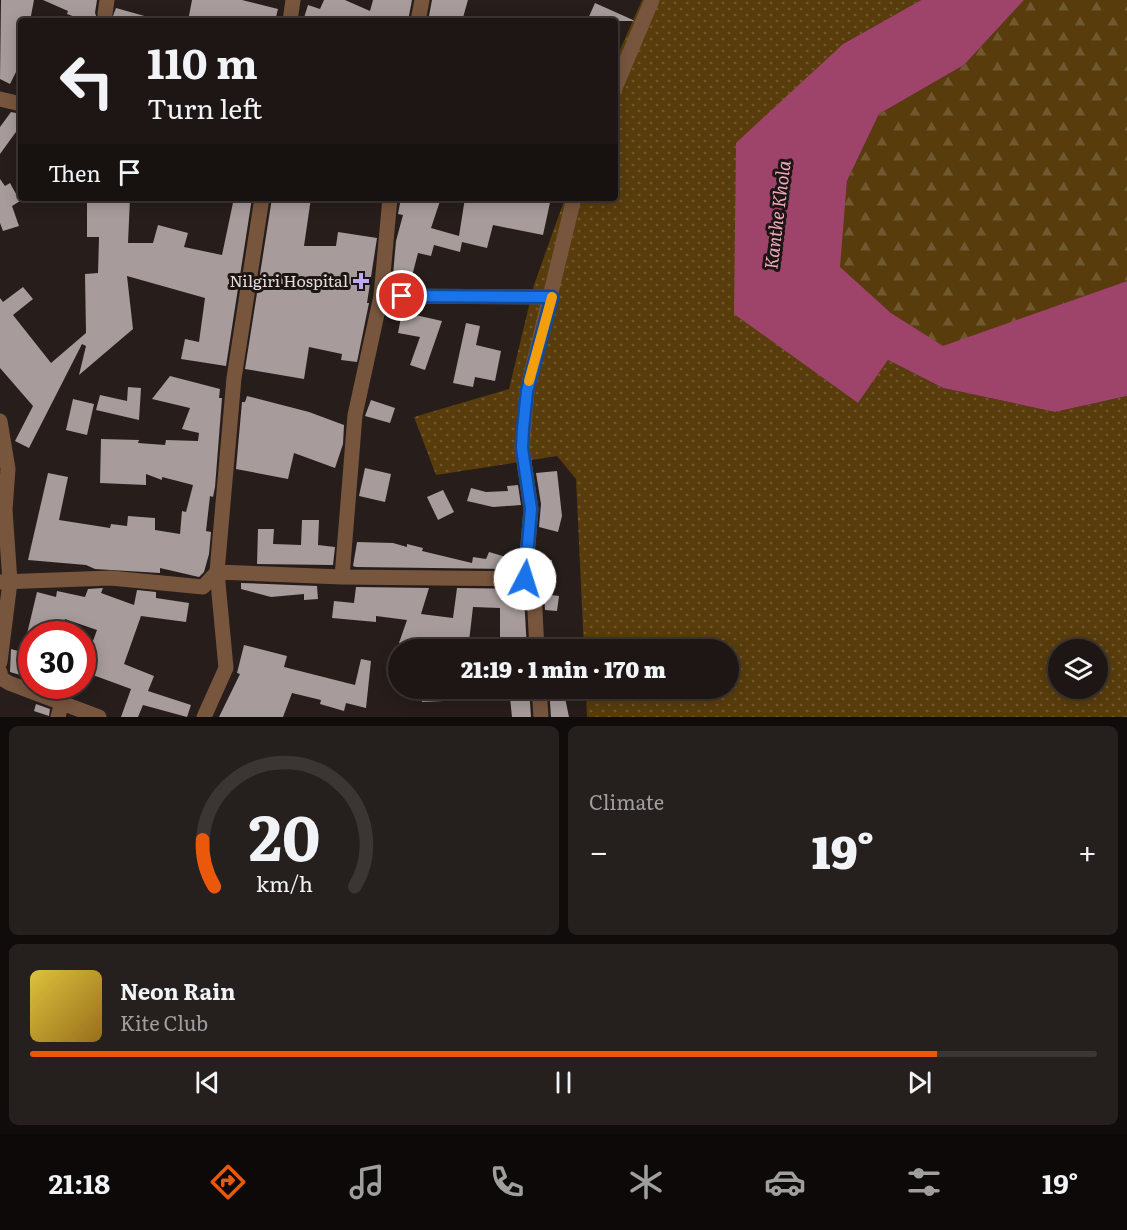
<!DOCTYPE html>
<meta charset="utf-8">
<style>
:root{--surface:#1d1614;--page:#251f1d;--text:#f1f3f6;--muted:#a09fa0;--line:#3b3534;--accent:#ea580c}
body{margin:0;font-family:Literata,serif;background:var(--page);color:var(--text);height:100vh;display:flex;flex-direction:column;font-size:22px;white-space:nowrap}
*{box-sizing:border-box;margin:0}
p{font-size:20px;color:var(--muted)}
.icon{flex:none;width:33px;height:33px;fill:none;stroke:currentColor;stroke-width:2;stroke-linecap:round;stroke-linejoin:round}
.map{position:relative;height:717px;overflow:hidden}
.details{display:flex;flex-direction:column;gap:9px;padding:9px;background:#100c0b;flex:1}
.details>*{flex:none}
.hud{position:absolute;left:18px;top:18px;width:600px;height:183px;border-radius:6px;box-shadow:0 3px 15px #0003,0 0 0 2px var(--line);background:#1d1614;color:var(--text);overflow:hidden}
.controls{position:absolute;left:1048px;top:639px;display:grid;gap:12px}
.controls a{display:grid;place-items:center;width:60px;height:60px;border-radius:50%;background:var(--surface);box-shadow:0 3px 15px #0003,0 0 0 2px var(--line);font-size:30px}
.speed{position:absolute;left:18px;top:621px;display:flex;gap:12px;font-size:30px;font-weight:700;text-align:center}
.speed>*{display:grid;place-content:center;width:78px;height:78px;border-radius:50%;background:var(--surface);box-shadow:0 3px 15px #0003,0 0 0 2px var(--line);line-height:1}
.speed .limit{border:9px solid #d22;background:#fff;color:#111}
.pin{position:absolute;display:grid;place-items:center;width:51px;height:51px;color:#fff;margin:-26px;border:3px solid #fff;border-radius:50%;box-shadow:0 2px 6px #0007}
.me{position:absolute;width:66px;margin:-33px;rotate:5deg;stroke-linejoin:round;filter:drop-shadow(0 0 4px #0008)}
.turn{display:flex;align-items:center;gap:21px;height:126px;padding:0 30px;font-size:27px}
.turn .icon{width:78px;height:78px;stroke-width:2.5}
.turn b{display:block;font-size:42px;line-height:51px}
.then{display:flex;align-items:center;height:57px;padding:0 30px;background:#0003;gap:12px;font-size:22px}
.big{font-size:45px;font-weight:800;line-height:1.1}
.details .widget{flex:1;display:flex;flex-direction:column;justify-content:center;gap:9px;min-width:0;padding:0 21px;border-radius:9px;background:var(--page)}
.details .dial{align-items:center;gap:0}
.dial svg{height:156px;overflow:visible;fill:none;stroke:var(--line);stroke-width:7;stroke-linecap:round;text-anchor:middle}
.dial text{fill:var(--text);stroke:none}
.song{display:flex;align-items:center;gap:18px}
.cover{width:72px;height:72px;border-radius:9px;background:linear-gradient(135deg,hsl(50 70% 55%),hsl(40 70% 35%))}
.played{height:6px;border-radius:3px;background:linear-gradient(90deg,var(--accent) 85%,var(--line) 85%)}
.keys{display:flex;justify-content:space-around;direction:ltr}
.heat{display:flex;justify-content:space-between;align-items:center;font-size:33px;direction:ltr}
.details .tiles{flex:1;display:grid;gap:9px;grid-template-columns:1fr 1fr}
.widget:last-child{grid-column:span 2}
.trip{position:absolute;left:388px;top:639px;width:351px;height:60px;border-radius:30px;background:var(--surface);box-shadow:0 3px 15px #0003,0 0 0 2px var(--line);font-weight:800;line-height:60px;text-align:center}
.tab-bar{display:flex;height:96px;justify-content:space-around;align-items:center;background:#0c0908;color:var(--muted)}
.tab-bar .icon{width:42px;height:42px}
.tab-bar .on{color:var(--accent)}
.tab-bar b{font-size:27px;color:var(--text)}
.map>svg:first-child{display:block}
.grass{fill:url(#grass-dots);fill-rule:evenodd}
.forest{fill:url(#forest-firs)}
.water{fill:#9e446b}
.building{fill:#a79b9b}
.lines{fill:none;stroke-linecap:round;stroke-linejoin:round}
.minor{stroke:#78563e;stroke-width:15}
.route-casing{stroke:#114b97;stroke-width:15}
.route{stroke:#1a73e8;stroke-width:10}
.slow{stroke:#f59e0b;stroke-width:10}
.poi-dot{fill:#bcaaf5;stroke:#1d1512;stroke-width:2}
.labels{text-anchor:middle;stroke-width:6;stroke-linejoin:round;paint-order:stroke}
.poi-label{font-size:16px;fill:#e3dcda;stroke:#1d1512;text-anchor:end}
.water-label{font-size:18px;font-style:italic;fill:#f4a9c5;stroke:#1d1512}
</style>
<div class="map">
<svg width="1127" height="717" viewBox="0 0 1127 717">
<defs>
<pattern id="grass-dots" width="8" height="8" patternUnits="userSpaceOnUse" patternTransform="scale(1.5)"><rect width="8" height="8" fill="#583c0c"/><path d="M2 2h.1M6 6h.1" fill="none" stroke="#70582f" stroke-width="1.8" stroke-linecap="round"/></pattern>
<pattern id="forest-firs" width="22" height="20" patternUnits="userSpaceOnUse" patternTransform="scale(1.5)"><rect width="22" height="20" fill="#583c0c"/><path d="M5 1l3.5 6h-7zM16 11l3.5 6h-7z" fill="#70582f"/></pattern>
</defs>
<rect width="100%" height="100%" fill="#271e1b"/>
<path class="grass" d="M642,0H921L843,44L819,373L858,403L888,360L943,388L1055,412L1127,396V717H587L586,689L729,688V650L584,649L576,479L557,456L436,475L414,417L509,389L534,285L565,198H615V61ZM1059,650H1098V688H1059Z"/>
<path class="forest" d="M1024,0H1127V281L943,347L891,313L839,267L847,181L879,114L964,65Z"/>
<path class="water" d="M921,0H1024L964,65L879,114L847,181L840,267L891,313L943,346L1127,281V396L1055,412L943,388L888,360L858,403L734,314L736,143L843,44Z"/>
<path class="building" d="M1,0H34L30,21H21V62L10,84L0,79Z
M43,0H97L95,13L98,21H86L67,14L68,11Z
M192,0H242L278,9L275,21H188Z
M324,0H345L370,11L373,0H412L408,21H303L308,5L320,9Z
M432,0H468L462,21H428Z
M595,3L633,20V21H587Z
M116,8L148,17L147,21H111Z
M11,112L21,114V125L0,154V127Z
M0,179L5,186L10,183L20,201L12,206L19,226L3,231L0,223Z
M87,198H130L128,243H153L158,225L188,233L184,247L222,255L234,198H252L226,366L181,359L185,339L199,342L205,298L127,276L133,329L79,375L86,346L82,344L29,448L15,441L33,406L0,368V298L3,302L23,287L33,299L13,315L51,363L86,333L85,274L98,273L99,237H87Z
M272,198H311L304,246H336L338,232L377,238L367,303H369L357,362L341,360L342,354L309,347L304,379L245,369Z
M401,198H441L431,228L459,236L465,198H551L543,235L493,225L487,248L462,242L460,252L434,245L431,256L418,253L411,280L393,275L396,241L403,215L398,214Z
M402,312L442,321L425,370L410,365L420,337L398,333Z
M466,323L480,326L476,345L501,351L495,381L475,377L473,387L453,383Z
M170,376L220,389L219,398H222L215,487L213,497L210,496L206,531L211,532L209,554L204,572L199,577L160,568V573L95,569L86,565L28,560L48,473L68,477L59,520L110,528L111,524L127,526L128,516L155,518V530L180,534L182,511L186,512L193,485L162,477V480L146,474V485L100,483L101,439L139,440L138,443L165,445L166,440L198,441L199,433L182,429L190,408L152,399Z
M128,387L141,388L139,420L96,410L100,395L127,401Z
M247,396L309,412L344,425L343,444L335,468L294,453L288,479L236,469L242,402H245Z
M73,399L94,404L87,435L66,430Z
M371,400L395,408L390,423L365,416Z
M365,468L391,474L385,502L359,496Z
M557,471L562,516L558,532L539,527L541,504L536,473Z
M518,485L521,505L493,507L467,501L471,488L486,492L508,491L507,486Z
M443,490L454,512L438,520L427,497Z
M302,520H319L318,545L335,547L333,565L257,564L258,529H274L273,544L301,545Z
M357,542L393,543L407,547V544L423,548L422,551L472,563L473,557L486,559L489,552L506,557H517L516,569L356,567L353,566Z
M536,559L552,560L551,595L559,596L557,611L545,610L544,592L535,577Z
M241,583L317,586L318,599L304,600V594L271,597L241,589Z
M356,587L429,588L421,614L453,618L457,588L520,589L524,596L527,650H500V608L473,607L468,650L414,645L413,648L399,643L407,620L376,616V622L332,618L334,601L354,603Z
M103,588L101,593L134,605L137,590L156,592V598L189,603L186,622L141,616L124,664L154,676L148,691L191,705L187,717L143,705L138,717H121L131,689L82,671L97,630L65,619L62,632L43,628L41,634H27L37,592L56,597L57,591L85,597L88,589Z
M244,645L287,656L284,667L355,685L361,659L371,661L366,708L346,703L344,711L320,704L321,700L292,693L283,717H219L240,674L237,673Z
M11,649L32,655L27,677L10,672Z
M43,686H72L68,695Z
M421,688H464L465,700L422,702Z
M509,688H529L531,717H512Z
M549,688H563L569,717H551Z
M36,704L50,709L49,716L34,711Z"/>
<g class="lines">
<path class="minor" d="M105,14L107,0
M290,21L293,0
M418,21L422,0
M615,88L652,0
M0,99L21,104
M390,198L381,296L552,297
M0,421L8,469L5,510L10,582L0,662
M342,577L355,415L381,296
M0,582L111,578L203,587L217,572L342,577L525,579
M537,650L534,593L525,579L531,509L522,448L527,391L574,198
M0,672L1,678L9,683L99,717
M539,688L541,717
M58,717L62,702
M204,717L226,668L217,572L234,378L262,198"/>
</g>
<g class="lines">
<g class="route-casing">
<path id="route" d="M402,296L552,297L527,391L523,429L522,448L531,509L525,579"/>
</g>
<use href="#route" class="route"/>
<path class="slow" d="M529,381L552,297"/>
</g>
<path class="poi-dot" d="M358 272h6v6h6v6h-6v6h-6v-6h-6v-6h6z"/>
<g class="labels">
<g class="poi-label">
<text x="348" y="287">Nilgiri Hospital</text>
</g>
<g class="water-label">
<text transform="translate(778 215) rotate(-83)" y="6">Kanthe Khola</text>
</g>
</g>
</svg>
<div class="controls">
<a><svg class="icon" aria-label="layers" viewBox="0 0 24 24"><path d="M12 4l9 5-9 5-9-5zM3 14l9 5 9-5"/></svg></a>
</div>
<div class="speed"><div class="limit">30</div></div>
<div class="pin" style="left:402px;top:296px;background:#d93025"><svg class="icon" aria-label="arrive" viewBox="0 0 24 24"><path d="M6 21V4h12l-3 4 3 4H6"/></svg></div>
<svg class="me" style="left:525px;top:579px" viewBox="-20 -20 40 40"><circle r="19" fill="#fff"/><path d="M0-13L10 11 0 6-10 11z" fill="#1a73e8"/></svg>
<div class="trip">21:19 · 1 min · 170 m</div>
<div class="hud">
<div class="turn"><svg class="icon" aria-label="left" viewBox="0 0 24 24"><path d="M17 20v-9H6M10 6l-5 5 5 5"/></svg><div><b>110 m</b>Turn left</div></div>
<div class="then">Then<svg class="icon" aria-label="arrive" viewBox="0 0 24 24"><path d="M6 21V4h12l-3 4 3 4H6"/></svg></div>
</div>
</div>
<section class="details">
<div class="tiles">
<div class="widget dial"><svg viewBox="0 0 100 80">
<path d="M14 69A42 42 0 1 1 86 69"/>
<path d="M14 69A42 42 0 0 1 8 45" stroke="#ea580c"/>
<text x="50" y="56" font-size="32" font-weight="700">20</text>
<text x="50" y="72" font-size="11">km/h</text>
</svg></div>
<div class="widget"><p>Climate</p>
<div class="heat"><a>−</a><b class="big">19°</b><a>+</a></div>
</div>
<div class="widget">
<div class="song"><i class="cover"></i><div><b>Neon Rain</b><p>Kite Club</p></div></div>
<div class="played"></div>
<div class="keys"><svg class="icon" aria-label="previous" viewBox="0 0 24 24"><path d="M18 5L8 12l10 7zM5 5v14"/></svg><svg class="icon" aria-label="pause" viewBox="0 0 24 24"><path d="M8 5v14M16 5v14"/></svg><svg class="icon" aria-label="next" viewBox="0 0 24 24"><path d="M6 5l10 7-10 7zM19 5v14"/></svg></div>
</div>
</div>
</section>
<nav class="tab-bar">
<b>21:18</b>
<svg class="icon on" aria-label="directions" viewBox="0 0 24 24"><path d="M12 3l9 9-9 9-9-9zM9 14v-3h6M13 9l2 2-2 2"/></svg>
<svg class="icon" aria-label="music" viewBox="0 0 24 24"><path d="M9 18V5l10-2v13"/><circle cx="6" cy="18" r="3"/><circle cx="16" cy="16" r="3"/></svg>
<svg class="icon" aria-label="phone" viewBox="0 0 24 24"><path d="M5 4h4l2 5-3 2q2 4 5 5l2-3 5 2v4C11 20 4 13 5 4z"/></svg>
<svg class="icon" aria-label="climate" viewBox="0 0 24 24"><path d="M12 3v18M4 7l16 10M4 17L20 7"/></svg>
<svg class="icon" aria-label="car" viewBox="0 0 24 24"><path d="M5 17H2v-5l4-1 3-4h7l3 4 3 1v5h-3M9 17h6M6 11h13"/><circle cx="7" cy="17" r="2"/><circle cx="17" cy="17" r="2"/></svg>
<svg class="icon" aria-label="filters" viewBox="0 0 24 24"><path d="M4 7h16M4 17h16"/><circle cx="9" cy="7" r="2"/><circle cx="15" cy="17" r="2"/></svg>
<b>19°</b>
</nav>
